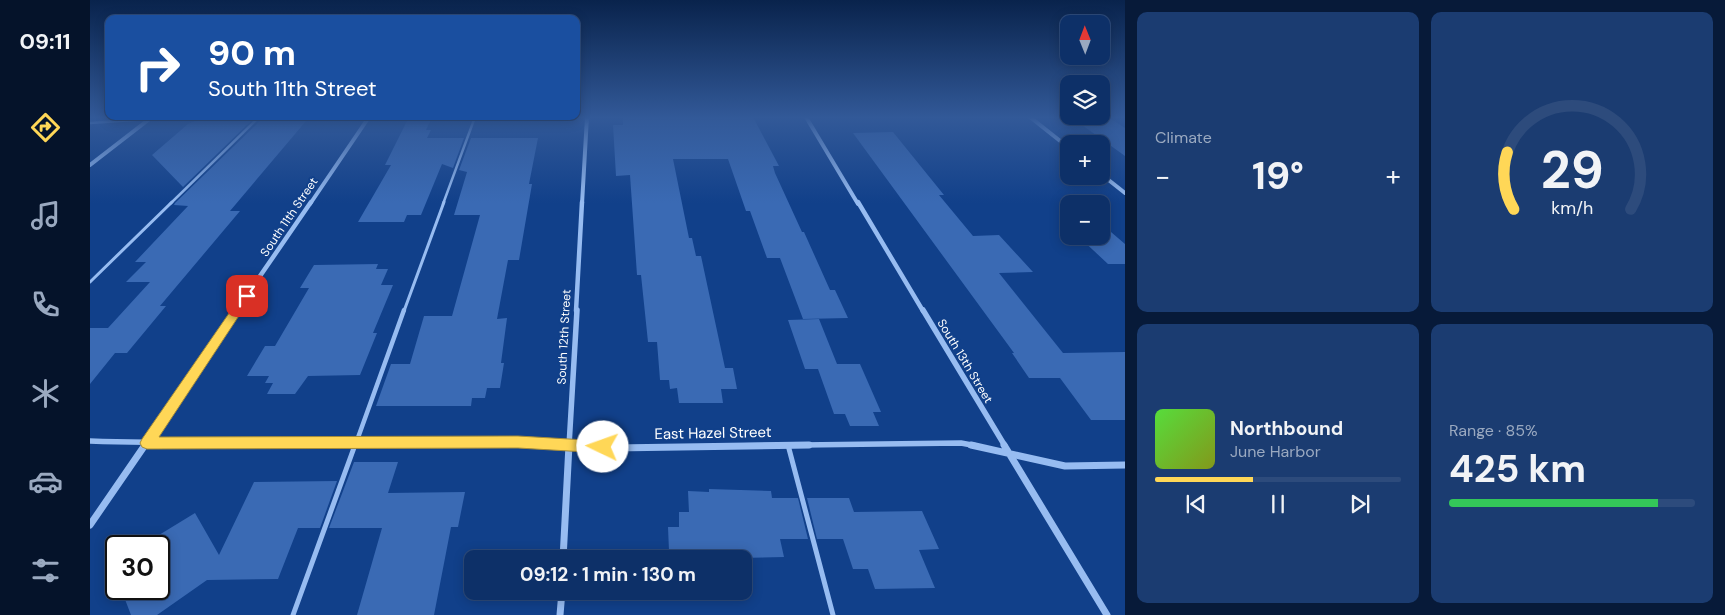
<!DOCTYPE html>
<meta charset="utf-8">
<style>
:root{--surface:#0d3068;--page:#1b3c71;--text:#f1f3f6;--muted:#9aa9c0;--line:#2d4b7c;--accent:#ffd757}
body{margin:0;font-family:"DM Sans",sans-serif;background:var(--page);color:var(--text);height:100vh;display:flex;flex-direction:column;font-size:19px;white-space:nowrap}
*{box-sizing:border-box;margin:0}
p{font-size:16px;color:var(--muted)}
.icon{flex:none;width:28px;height:28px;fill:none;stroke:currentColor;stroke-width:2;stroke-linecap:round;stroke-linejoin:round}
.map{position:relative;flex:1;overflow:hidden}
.side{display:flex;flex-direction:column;gap:12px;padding:12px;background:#071a39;width:600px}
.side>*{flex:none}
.guide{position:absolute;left:15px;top:15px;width:475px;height:105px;border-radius:10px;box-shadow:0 2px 12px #0003,0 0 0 1px var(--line);background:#1a4fa0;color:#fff;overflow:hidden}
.needle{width:32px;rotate:359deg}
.controls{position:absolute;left:970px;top:15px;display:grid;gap:10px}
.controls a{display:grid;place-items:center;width:50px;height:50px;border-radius:10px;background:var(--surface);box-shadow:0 2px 12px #0003,0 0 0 1px var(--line);font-size:25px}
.speed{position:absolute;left:15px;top:535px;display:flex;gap:10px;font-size:25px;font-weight:700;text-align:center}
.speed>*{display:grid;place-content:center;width:65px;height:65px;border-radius:50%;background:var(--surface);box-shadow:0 2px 12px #0003,0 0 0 1px var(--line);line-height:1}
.speed .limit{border:2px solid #111;border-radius:8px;background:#fff;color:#111}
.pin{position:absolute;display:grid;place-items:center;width:42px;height:42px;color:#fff;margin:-21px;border-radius:10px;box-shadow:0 2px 8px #0006}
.me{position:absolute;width:55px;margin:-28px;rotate:273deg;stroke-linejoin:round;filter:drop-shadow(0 0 4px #0008)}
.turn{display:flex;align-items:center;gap:18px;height:105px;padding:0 20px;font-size:22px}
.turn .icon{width:65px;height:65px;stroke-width:2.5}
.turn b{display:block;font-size:35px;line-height:42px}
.big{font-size:38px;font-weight:700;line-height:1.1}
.side .tile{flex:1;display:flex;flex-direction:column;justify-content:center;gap:8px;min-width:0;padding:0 18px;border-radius:10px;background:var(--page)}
.side .dial{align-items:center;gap:0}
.dial svg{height:130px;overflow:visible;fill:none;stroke:var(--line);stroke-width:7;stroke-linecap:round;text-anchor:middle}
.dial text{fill:var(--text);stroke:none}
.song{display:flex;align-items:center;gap:15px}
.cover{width:60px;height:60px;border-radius:8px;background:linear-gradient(135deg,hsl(110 70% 55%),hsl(70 70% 35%))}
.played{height:5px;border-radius:2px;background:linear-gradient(90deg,var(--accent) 40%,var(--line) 40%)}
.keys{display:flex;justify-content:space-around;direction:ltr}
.heat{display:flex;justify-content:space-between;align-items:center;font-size:28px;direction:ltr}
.charge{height:8px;border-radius:4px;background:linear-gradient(90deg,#34c759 85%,var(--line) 0)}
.side .tiles{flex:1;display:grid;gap:12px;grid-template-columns:repeat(2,1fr)}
.trip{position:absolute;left:374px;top:550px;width:288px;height:50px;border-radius:10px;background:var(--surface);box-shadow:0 2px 12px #0003,0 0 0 1px var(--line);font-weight:700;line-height:50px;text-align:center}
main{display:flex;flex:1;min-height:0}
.tabs{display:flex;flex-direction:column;width:90px;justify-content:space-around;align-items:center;background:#05132a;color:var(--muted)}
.tabs .icon{width:35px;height:35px}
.tabs .active{color:var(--accent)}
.tabs b{font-size:22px;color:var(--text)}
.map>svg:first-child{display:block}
.building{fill:#3a6ab4}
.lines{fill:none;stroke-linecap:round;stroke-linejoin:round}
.lane-far3{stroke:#97bcf1;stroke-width:2.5}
.lane-far2{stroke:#97bcf1;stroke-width:3}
.lane-far1{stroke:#97bcf1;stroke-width:4.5}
.lane{stroke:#97bcf1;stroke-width:5}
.street-far3{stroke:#97bcf1;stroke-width:4}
.street-far2{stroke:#97bcf1;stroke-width:4.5}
.street-far1{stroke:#97bcf1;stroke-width:5.5}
.street{stroke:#97bcf1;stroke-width:7}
.route{fill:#ffd757;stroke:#a68c39}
.labels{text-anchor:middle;stroke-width:4;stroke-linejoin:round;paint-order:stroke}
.street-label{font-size:12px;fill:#fff;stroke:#11408a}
.near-street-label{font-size:15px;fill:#fff;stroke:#11408a}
</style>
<main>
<nav class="tabs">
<b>09:11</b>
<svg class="icon active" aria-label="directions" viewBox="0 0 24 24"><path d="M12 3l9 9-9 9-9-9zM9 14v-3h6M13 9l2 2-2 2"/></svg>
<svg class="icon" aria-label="music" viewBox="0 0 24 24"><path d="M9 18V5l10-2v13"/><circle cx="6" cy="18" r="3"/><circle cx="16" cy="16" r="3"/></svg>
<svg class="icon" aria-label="phone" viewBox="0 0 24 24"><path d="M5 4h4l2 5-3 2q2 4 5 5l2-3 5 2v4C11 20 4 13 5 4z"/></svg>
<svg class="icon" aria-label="climate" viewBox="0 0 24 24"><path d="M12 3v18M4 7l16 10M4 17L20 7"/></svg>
<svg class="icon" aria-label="car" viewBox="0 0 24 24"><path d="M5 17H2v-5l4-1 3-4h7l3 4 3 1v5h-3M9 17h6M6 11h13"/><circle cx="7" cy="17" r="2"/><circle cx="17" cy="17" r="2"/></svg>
<svg class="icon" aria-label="filters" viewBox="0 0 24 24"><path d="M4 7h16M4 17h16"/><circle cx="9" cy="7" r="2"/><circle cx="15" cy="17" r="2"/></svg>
</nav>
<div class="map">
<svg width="1035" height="615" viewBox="0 0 1035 615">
<rect width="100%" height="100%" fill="#11408a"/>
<path class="building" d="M319,117H342L336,130H341L337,138H374L363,168L352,164L331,215H317L314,222H268L301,165H295Z
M533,117H663L689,166H683L685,173L712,232H714L740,290H745L758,318L713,319L690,258H677L660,211H656L638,159H583L599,238H602L606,256H611L635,368H643L647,389H631L633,403H589L587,388L580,389L579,380H570L567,342H558L551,275H547L540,175L526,176L523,125H533Z
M981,117H1018L1035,128V156Z
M105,121H161L93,187L62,155L98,124Z
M170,121H216L140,211H150L70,306H76L37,353H25L0,384V328H18L60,282H36L56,262H45L98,206L84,205L85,203Z
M803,132L854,195H849L883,236L909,235L943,272L909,273L973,353L1035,352V420H1001L970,378H939L922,353H924L763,133Z
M381,138H448L439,184H442L429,260H418L407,319L417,318L411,363H414L410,388H397L395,398H382L381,406H286L301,364H320L334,316H362L390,215H364L377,172L369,170Z
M1011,232H1021L1035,244V264H1018L988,236H1011Z
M288,264L286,269H298L291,285H303L283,333H287L270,375L218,376L205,394H177L183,383H175L179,376H157L175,346H185L219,288H210L224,265Z
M729,319L747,364H770L791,412H783L789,426H760L755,414H744L728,369H715L698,320Z
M264,462H308L298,493L375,492L368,527H361L344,615H267L292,528H239Z
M247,481L230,528H208L188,579L117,580L67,615H41L31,589H69V535L105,513L129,555L164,482Z
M619,489L681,491L682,498H708L718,539H690L694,557L598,559V552L579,551L578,527H589V512H599L598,491L619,492Z
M717,498H759L764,512L832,511L849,549L829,550L845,588L785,589L778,569H763L753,539H727Z"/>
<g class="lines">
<path class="lane-far3" d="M0,123L59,119
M80,204L169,117
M353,204L385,117"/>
<path class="lane-far2" d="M0,282L82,202
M314,311L354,202"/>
<path class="lane-far1" d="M265,446L314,310"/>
<path class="lane" d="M698,445L743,615
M203,615L265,445"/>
<path class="street-far3" d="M716,117L768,204
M940,117L979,148
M0,165L62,117
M1011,174L1035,193
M220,204L279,117
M492,204L497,117"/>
<path class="street-far2" d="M768,202L833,311
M146,311L221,202
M486,311L492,202"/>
<path class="street-far1" d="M833,310L915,446
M0,441C166,447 333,436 499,446
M54,446L147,310
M479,446L487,310
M632,446L871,443L887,446"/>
<path class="street" d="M479,445L524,448L719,445
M881,445L975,466L1035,465
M914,445L1017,615
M0,525L55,445
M473,559L479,445
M470,615L472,591"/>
</g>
<linearGradient id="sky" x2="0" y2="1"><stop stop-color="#09234c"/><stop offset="0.58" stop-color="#325998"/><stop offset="1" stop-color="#325998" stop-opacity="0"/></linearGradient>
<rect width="1035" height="203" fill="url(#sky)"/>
<path class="route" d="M157,292L162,296L69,437L428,436L513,441L518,443L521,447L518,452L513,453L428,448L57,449L52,447L50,443L52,439L153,293Z"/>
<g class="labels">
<g class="street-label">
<text transform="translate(199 217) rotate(-56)" y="4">South 11th Street</text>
<text transform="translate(474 337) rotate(-87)" y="4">South 12th Street</text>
<text transform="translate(875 361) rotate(59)" y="4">South 13th Street</text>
</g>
<g class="near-street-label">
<text transform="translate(623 433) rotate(-1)" y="5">East Hazel Street</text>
</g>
</g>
</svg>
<div class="controls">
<a><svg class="needle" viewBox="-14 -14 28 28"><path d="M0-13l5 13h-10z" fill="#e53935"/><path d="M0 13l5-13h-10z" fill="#9aa9c0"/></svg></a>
<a><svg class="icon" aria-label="layers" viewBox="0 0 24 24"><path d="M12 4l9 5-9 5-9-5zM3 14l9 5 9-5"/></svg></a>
<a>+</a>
<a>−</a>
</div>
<div class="speed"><div class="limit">30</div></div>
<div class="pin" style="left:157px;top:296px;background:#d93025"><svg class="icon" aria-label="arrive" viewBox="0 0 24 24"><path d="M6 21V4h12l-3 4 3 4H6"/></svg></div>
<svg class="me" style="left:513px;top:447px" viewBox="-20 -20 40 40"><circle r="19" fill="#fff"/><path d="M0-13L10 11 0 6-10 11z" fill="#ffd757"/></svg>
<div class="trip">09:12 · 1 min · 130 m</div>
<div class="guide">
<div class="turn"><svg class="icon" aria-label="right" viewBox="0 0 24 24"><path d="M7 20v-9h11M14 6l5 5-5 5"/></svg><div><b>90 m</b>South 11th Street</div></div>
</div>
</div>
<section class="side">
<div class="tiles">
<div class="tile"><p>Climate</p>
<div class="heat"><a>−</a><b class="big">19°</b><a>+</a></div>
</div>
<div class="tile dial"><svg viewBox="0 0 100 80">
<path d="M14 69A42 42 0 1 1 86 69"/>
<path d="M14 69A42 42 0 0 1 10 34" stroke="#ffd757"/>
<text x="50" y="56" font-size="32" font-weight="700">29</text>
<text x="50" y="72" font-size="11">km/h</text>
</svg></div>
<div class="tile">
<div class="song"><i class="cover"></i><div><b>Northbound</b><p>June Harbor</p></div></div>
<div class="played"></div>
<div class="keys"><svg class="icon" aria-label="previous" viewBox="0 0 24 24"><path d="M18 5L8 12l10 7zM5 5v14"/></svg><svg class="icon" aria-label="pause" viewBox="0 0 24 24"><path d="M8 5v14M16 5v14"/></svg><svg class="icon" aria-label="next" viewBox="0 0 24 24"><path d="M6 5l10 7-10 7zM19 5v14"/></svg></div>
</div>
<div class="tile"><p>Range · 85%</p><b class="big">425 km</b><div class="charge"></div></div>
</div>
</section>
</main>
